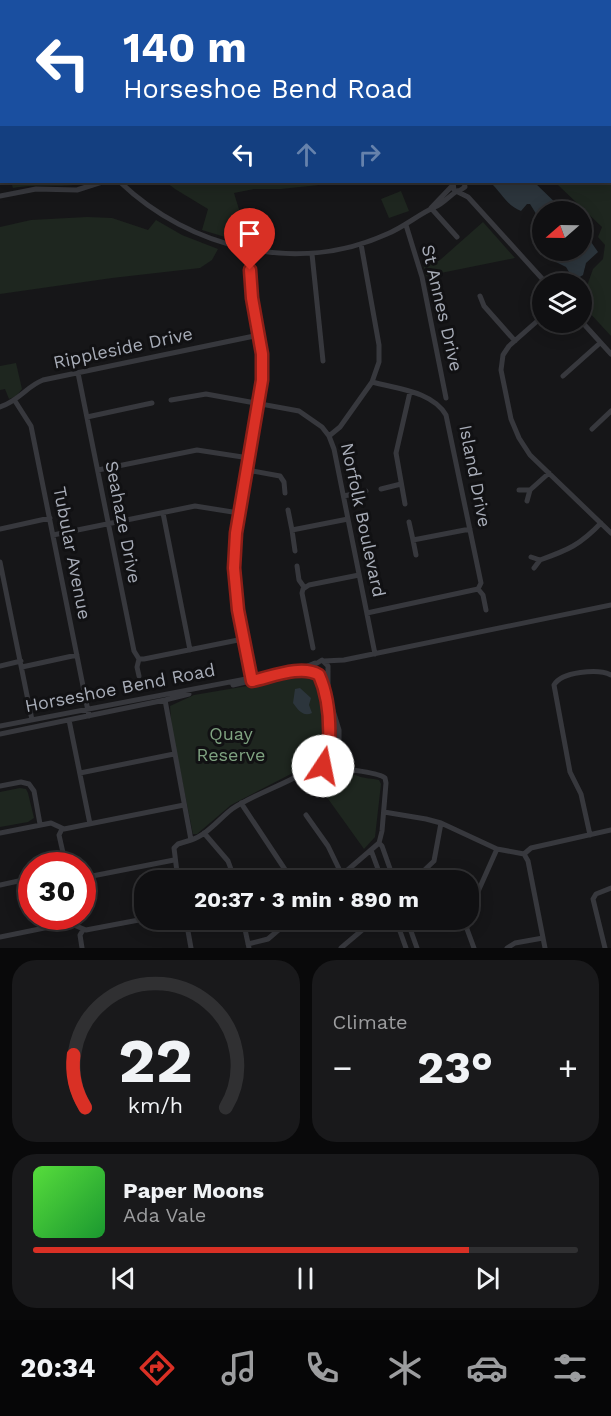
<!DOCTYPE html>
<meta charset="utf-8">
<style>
:root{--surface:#101012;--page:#19191b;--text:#f1f3f6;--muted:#9c9d9f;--line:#303032;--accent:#d93025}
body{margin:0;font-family:"Work Sans",sans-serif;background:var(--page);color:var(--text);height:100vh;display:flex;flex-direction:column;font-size:22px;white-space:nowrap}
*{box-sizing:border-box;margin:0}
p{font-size:20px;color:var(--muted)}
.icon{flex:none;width:33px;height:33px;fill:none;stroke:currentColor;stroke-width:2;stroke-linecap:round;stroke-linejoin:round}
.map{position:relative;height:948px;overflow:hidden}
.side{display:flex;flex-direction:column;gap:12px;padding:12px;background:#09090a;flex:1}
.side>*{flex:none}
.guide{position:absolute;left:0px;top:0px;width:612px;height:183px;box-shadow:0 3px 15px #0003,0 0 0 2px var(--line);background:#1a4fa0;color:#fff;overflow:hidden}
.needle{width:39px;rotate:250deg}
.tools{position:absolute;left:532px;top:201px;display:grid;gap:12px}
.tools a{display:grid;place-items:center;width:60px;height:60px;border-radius:50%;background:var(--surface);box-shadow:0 3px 15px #0003,0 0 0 2px var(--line);font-size:30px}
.speed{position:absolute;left:18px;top:852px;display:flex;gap:12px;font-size:30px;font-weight:700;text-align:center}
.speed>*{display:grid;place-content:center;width:78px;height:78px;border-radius:50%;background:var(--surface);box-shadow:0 3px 15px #0003,0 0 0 2px var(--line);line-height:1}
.speed .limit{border:9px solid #d22;background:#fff;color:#111}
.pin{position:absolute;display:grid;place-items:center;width:51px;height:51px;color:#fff;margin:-62px -26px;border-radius:50% 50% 50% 0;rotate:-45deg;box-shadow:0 0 6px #0007}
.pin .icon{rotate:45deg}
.me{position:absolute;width:66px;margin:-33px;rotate:11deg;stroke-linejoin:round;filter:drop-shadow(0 0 4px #0008)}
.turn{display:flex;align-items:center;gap:21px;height:126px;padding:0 24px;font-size:27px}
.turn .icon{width:78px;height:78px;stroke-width:2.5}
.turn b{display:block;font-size:42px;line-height:51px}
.lanes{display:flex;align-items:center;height:57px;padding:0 24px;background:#0003;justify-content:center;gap:30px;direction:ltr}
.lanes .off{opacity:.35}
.big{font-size:45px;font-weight:700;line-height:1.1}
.side .widget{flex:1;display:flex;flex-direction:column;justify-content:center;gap:9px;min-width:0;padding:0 21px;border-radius:24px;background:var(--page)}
.side .dial{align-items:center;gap:0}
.dial svg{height:156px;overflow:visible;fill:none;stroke:var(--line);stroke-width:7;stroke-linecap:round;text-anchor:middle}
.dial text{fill:var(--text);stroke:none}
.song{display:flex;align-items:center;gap:18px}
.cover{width:72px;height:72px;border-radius:9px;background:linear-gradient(135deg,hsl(110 70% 55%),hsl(130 70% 35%))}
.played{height:6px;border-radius:3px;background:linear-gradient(90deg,var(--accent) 80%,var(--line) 80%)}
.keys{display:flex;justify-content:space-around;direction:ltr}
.heat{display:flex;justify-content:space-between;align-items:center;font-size:33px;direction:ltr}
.side .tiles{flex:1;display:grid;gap:12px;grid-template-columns:1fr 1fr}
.widget:last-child{grid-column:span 2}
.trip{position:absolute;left:134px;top:870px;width:345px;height:60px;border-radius:24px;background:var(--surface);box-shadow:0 3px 15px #0003,0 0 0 2px var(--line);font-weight:700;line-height:60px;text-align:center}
.tabs{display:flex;height:96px;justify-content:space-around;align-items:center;background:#060607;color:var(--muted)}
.tabs .icon{width:42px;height:42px}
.tabs .selected{color:var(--accent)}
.tabs b{font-size:27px;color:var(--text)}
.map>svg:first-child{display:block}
.green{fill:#1e261f}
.water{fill:#2c353c}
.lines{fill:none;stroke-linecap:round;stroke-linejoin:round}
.minor{stroke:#37383d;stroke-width:5}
.route-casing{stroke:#8d1f18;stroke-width:15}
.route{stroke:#d93025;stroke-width:10}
.labels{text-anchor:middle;stroke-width:6;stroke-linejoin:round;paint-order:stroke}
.street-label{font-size:18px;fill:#a8adb8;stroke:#111113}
.park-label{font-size:18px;fill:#7fa381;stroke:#111113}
</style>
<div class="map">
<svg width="611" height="948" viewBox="0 0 611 948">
<rect width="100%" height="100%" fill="#161618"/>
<path class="green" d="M98,0H538L539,1L99,2Z
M0,4L2,6L1,162L0,160Z
M611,126V336L587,310L583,297L593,269L603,259L605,245L598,237L602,227L558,185V182H610Z
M11,182H90C65,189 39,183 13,188Z
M166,182H347L281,189H254L234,193L241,216L247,225L235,240L202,230L208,209L175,189Z
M401,191L409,211L389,218L381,199Z
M87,217L112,218L148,230L156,220L182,235L218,249L212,260L200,268L112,278L0,294V227L31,220Z
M483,222L515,258L426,276L423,264L440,260Z
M16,363L22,389L16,396L9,399L5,389L0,390V366Z
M293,675H310L318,680C322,695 330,735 325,749C323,754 319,758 316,761L231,805L197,834H193L172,731L170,706L194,695L265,683Z
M343,771C350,771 352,774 358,776C365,779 372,778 379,780L381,784L375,837L364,849L311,775L316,772L331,775Z
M20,788L26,789L28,793L34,818L28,822L0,827V792Z"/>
<path class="water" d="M490,182H534L564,211L543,212V225L530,204H527L521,211C507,206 501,192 490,182Z
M582,229L598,252L586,263L583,275L578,278L569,272L566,267L552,260L547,251H566L571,257L576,255L579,251L582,250Z
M300,688L311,698L309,705L312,713C303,717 298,710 293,703L295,689Z"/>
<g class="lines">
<path class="minor" d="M35,0L36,2
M69,0V2
M389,0L390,2
M120,182C190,249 297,275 387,234C404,227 419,214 435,207C443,204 449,196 457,191
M453,182L454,190L468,197L547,284
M459,191L465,187L464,182
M0,196L36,189L77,190L102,182
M431,208L457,237
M431,208L452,186
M406,225L422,277L446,398
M249,250L251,294L262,354V380L236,533L233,568L236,600L252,681
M312,254L323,361
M480,296L484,306L515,341
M543,316L509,346L503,355L501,370L511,419L519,438L530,455L611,533
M582,322L611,354
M78,373L134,651L139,659L137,667L139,676
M563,376L600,343
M372,382C397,389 432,391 446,415L481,583L478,589L483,595L486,610
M171,400L206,394L299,411L322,427L329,436L334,449L375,654
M15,401L31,426L89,716
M0,407C20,400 27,386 43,380L259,335
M87,417L152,403
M592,429L611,411
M329,436L340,427L372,382L379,362V345L361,244
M98,470L197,450L249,458
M247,470L280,476L284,482L285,493
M381,489L401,484
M519,490H530L549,473
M344,496L366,491
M527,501L530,490
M405,504L396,453L410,392
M288,510L292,530
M163,513L190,650
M409,522L413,540
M0,529L50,518
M53,535L195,506L239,513
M295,551L292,530L348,519
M416,555L413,540L470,529
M531,557L540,560C568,550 580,545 601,523
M0,562L32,720
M297,566L299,580L304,587
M534,568L540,560
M367,613L478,589
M313,648L302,593L303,589L309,585L359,575
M139,659H144L243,639
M324,661L344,660L611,605
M0,666L21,661
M22,667L77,655
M298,671L315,673
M328,672L324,675L317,674L314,671V665L322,660L328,666V694L339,730V756
M319,675C327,694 332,733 326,754
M233,685L254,680
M165,700L191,840L178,844L174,848L178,880
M69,720L90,824
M0,726L303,668L315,663
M0,734L165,700L189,694
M322 762a9 9 0 1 1 18 0a9 9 0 1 1-18 0Z
M80,773L174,754
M0,786L21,782L29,784L34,791L40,824
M241,803L286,871L290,880
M384,812L426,819L441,823L497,849L524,854
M306,815L328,846L342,875
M62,829L59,835L66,866
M0,833L51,823L64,829L184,805
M204,833L228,861L235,880
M590,835L581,794L570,772L554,685C561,672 598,668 611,675
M191,840C207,835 219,819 232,809C258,791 302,780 323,758
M379,843L382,846L394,880
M371,850L382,880
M524,854L528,861L545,948
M524,854L531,848L611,830
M82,878L174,860
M336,880L379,843L382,831L386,783L385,778C380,773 345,768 336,770
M414,880L434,861L441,823
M0,885L32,878
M468,914L497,849
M186,920L191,948
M243,920L249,948
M396,920L406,948
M407,920L417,948
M466,920L467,929L474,948
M0,937L69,923L86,930L144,919
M248,944L268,939L290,920
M82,948L80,935L83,930
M341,948L374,920
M507,948L515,943L543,938
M605,948L593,899L596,894L611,888"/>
</g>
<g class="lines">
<g class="route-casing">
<path id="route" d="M250,270L252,298L262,354V380L236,533L234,568L238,610L252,681C271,677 302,664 319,675C328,695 330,722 329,743C328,752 321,757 323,766"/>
</g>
<use href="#route" class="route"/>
</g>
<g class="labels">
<g class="street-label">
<text transform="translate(442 308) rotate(77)" y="6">St Annes Drive</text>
<text transform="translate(123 348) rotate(-12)" y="6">Rippleside Drive</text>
<text transform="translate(475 476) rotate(79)" y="6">Island Drive</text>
<text transform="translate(363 520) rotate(78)" y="6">Norfolk Boulevard</text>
<text transform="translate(123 522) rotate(79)" y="6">Seahaze Drive</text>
<text transform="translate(72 553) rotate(79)" y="6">Tubular Avenue</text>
<text transform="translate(120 688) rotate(-11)" y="6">Horseshoe Bend Road</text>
</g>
<g class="park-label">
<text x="231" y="740">Quay<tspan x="231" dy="21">Reserve</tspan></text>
</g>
</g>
</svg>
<div class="tools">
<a><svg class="needle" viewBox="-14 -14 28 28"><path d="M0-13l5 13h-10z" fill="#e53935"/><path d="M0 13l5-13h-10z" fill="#9c9d9f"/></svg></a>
<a><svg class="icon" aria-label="layers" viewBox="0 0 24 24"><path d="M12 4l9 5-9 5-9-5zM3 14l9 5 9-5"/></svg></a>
</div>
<div class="speed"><div class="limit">30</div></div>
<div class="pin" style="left:250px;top:270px;background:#d93025"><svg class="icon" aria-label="arrive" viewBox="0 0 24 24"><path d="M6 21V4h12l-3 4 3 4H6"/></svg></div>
<svg class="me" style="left:323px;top:766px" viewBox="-20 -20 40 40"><circle r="19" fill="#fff"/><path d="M0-13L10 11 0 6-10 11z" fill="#d93025"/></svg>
<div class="trip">20:37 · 3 min · 890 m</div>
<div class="guide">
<div class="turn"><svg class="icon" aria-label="left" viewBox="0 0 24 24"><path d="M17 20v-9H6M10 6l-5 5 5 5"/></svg><div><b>140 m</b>Horseshoe Bend Road</div></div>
<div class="lanes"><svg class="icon" aria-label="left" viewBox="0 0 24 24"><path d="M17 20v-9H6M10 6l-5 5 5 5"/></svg><svg class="icon off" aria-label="ahead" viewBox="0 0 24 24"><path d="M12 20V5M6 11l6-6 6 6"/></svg><svg class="icon off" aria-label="right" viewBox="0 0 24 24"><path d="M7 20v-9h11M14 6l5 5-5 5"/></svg></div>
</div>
</div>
<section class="side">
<div class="tiles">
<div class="widget dial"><svg viewBox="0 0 100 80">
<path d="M14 69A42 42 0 1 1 86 69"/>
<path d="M14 69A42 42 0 0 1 8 42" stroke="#d93025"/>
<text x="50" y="56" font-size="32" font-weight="700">22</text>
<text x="50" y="72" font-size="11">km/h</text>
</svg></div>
<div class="widget"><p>Climate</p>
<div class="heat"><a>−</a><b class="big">23°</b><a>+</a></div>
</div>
<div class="widget">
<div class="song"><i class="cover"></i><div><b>Paper Moons</b><p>Ada Vale</p></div></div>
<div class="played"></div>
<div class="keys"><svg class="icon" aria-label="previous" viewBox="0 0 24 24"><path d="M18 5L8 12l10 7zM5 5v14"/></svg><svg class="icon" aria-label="pause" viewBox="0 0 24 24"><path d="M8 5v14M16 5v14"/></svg><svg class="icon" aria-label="next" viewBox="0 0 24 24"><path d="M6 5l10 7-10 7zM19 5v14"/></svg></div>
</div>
</div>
</section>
<nav class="tabs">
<b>20:34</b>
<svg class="icon selected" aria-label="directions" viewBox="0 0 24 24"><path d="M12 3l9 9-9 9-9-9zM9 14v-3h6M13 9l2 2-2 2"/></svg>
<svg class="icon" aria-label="music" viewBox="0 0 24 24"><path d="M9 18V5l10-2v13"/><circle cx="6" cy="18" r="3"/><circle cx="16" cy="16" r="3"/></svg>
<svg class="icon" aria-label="phone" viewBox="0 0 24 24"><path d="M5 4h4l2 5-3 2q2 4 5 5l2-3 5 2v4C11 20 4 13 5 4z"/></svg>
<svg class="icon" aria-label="climate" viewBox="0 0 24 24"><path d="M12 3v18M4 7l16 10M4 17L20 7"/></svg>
<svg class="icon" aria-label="car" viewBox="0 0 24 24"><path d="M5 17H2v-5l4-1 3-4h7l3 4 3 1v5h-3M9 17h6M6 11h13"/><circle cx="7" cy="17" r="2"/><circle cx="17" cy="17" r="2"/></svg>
<svg class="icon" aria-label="filters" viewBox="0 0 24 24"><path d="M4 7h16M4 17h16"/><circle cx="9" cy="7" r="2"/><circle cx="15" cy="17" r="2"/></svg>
</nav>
